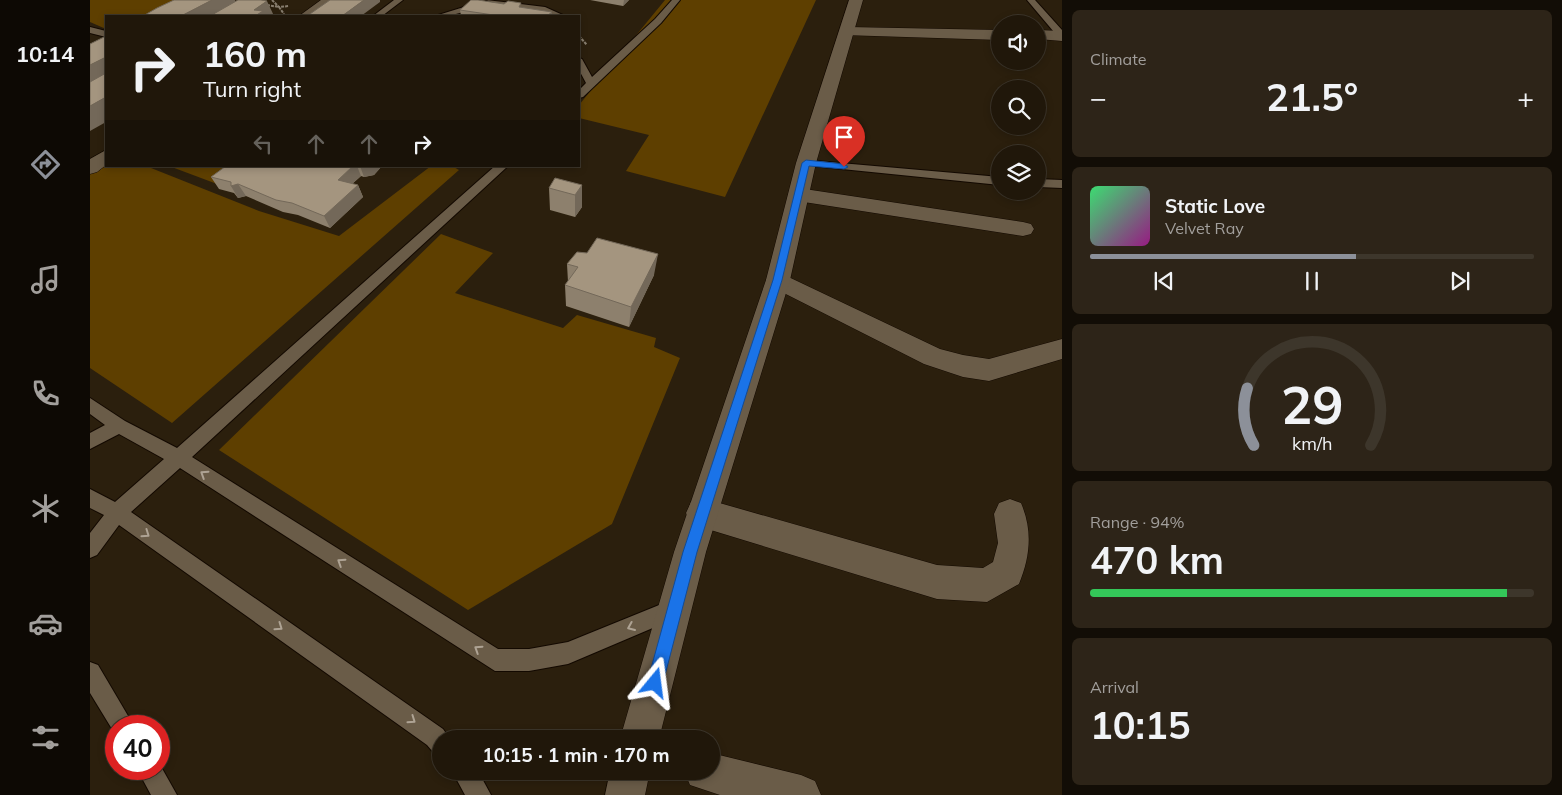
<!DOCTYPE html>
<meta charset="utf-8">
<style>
:root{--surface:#20170a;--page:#2d2418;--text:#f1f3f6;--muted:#a29f9c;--line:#3d362b;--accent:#8c9099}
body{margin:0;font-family:Mulish,sans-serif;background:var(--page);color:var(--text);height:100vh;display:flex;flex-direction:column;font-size:19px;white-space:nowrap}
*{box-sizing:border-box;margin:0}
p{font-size:16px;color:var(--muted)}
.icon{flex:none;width:28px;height:28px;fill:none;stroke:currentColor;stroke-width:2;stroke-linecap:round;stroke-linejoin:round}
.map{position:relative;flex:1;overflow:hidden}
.sheet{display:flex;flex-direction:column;gap:10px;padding:10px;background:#120d06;width:500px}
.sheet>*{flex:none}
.guide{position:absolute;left:15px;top:15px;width:475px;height:152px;border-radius:0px;box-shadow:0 2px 8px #0003,0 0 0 1px var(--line);background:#20170a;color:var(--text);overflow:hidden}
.buttons{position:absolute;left:901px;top:15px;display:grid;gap:10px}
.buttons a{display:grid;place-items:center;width:55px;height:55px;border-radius:50%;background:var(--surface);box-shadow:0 2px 8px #0003,0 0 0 1px var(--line);font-size:25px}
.speed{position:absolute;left:15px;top:715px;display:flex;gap:10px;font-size:25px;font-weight:700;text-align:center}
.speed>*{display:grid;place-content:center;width:65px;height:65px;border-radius:50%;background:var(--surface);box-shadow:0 2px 8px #0003,0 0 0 1px var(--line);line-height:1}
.speed .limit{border:8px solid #d22;background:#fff;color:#111}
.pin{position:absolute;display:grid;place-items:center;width:42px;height:42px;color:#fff;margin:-51px -21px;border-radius:50% 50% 50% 0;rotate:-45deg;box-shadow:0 0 5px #0007}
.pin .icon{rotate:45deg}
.me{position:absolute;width:55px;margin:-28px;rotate:16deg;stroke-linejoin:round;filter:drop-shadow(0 0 4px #0008)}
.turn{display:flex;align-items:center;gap:18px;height:105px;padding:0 15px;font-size:22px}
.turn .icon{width:65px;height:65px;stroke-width:2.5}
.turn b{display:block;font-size:35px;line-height:42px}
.lanes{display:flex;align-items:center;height:48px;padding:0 15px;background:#0003;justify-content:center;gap:25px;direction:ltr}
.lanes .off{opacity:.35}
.big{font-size:38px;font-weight:700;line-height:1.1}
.sheet .widget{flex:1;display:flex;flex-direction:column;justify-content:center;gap:8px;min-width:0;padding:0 18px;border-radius:8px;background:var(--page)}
.sheet .dial{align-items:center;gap:0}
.dial svg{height:130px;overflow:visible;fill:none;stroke:var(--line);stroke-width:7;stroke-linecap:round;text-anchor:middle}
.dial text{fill:var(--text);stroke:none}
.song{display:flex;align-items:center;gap:15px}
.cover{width:60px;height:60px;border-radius:8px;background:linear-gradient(135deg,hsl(140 70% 55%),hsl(310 70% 35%))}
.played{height:5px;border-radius:2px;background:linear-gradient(90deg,var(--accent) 60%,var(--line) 60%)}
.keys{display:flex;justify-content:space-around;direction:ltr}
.heat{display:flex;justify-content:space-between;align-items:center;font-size:28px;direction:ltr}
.charge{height:8px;border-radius:4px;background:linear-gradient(90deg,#34c759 94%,var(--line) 0)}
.trip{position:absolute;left:342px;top:730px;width:288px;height:50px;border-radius:25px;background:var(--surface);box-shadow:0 2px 8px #0003,0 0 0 1px var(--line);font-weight:700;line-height:50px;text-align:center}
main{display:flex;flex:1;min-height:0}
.dock{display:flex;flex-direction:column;width:90px;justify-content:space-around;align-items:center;background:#0d0904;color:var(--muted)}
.dock .icon{width:35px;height:35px}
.dock .current{color:var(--accent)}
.dock b{font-size:22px;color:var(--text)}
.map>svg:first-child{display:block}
.green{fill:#5e3f00}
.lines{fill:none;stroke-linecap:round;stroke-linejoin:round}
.service-casing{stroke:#130900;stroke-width:2}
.minor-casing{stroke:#130900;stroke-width:1}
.tertiary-casing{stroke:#130900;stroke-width:1}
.path{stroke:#877d6e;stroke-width:2;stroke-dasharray:3 1;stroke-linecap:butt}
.service{fill:#6a5c48;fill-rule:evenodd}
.minor{fill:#6a5c48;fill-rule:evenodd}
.tertiary{fill:#6a5c48;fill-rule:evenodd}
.wall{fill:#8d806d}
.shaded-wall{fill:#736859}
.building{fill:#a4957f;stroke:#736859}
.oneway{stroke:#aea394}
.route{fill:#1a73e8;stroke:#114b97}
</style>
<main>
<nav class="dock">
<b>10:14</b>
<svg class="icon current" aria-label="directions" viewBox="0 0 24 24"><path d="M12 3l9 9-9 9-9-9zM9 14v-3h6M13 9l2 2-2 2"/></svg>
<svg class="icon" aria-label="music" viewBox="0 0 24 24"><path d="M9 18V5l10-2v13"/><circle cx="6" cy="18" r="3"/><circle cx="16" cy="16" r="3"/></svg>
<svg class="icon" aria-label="phone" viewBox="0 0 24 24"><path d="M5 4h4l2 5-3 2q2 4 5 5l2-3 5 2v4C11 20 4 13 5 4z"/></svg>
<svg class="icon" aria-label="climate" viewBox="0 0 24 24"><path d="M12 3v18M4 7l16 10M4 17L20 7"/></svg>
<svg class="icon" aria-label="car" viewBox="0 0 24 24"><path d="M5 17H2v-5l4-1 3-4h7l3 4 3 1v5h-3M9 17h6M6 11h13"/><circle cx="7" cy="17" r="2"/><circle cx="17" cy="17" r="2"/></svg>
<svg class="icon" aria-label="filters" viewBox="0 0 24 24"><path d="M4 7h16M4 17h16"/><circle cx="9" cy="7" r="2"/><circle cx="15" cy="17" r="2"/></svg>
</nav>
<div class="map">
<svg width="972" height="795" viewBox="0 0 972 795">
<rect width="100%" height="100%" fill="#2b1f0d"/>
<path class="green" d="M0,0H111L78,16H16V29L0,22Z
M575,0H726L635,197L536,171L559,135L489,118V105Z
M16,159V166H56L169,211L249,236L341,166H362L369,170L82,423L0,368V171Z
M79,166H151L127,184Z
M351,234L403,253L365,293L473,328L487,315L566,338L564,347L590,358L522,524L378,610L129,450Z"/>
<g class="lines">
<g class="service-casing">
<path id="service" d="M304,0H313L292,16H283Z
M396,0L455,7L475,16L418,8Z
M582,0H590L571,23L493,97L489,98V90L496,83L489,70V58L492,59L502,77L565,19Z
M937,0H945L972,30V39L969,38Z
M390,2L393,3V7L358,16H345Z
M0,27L16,31V37L0,33Z
M716,160L910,177V185L712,165V161Z
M405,166H418L102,457L408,649H439L478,642L584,599L591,602L594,609L591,616L478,664L439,671H405L90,468L41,512L353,729L360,739H351V756L343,752L337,745L29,525L7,555L0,558V533L14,515L0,508V489L25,502L74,459L29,434L0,449V433L15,425L0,414V398L35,421L87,448Z
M948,179L972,180V188L948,187Z
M0,662L8,665L44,726H26L25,734L0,693Z
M69,763L87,795H61L47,769H69Z
M362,771H388L401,795H375Z"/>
</g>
<g class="minor-casing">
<path id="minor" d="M231,0H248L226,16H209Z
M758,27L910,30V40L753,35L750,32L753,29Z
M948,30L972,31V41L948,39Z
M16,150V165L7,172L0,174V159Z
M708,188L933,222L941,224L944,229L941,234L933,236L701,200L698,195L701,190Z
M688,272L850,349L873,355L899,359L972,339V359L899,381L873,377L834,364L680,286L676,280L680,274Z
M612,498L847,565L893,568L903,562L908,543L904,514L909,503L920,499L931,503C943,531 940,557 929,584L897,602L847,599L601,524L596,513L601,502Z
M621,753L711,775L725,781L731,795H630L600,785L594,771H621Z"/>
</g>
<g class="tertiary-casing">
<path id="tertiary" d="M759,0H773L726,163L700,280L616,552L569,739H530L584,552L676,280L706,163Z
M520,771H560L555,795H515Z"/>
</g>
<path class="path" d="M182,0L189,7L199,6
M177,5L189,7L194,14
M489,36L497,45"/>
<use href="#service" class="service"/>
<use href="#minor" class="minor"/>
<use href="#tertiary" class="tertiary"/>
</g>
<path class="wall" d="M500,0H539L533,6Z
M431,7L462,16H371L370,10Z
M136,166H292L284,175L274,177L271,176L262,184L268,185L273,197L240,228L208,215L193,212L156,196L148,198L144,193L129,189L121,177Z
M492,185V207L485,217L460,210L459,188Z
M497,253L564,275L539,327L476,306L475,285L478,282L477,264Z"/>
<path class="shaded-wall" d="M122,0H145L148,7L130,16H91Z
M274,0H290V2L271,16H252Z
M534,0H539L533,6Z
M177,1L184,16H165L164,10Z
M462,12V16H457Z
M16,57V80L0,89V65Z
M16,97V122L0,131V106Z
M263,166H267L271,176L253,192L248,180Z
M270,166H292L284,175L274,177Z
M148,184L156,196L148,198L141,186Z
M268,185L273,197L240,228L234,216Z
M492,185V207L485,217V195Z
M568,254L564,275L539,327L541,307Z"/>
<path class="building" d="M84,0H122L91,16H53L67,8Z
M148,0H171L177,1L164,10L173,11L165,16H120Z
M240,0H274L252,16H217Z
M381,0H388L414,4L418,1L431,3L429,7L462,12L457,16H410L370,10Z
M16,36V57L0,65V44Z
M16,73V97L0,106V82Z
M136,166H263L248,180L268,185L234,216L202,203L186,200L148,184L141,186V182L121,177Z
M465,178L492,185L485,195L459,188Z
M507,238L568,254L541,307L475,285L488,267L477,264L487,252L497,253Z"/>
<defs><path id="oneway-chevron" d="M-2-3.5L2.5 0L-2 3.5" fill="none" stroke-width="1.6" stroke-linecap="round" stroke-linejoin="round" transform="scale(1.25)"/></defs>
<g class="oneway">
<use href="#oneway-chevron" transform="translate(114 474) rotate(-147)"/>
<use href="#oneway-chevron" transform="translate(56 534) rotate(35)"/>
<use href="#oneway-chevron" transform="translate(251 562) rotate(-147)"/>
<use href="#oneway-chevron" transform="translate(189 627) rotate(35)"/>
<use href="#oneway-chevron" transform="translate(541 627) rotate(157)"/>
<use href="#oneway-chevron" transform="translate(388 649) rotate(-147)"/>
<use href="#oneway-chevron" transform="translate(322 720) rotate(35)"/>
</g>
<path class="route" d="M716,160L754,164L758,167L754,169L719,166L692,280L607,552L573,683L570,688L565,690L559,688L557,683L593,552L683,280L712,163Z"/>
</svg>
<div class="buttons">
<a><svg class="icon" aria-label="sound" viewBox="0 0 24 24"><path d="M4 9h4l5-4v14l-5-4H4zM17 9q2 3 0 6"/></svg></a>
<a><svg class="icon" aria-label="search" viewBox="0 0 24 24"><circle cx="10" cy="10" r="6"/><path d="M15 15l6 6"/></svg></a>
<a><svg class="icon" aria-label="layers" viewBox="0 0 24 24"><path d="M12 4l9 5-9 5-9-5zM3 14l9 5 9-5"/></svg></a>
</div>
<div class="speed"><div class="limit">40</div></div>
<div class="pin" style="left:754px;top:167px;background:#d93025"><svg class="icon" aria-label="arrive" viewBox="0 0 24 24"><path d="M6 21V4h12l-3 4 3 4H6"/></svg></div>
<svg class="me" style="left:565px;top:683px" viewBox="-20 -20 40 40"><path d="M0-17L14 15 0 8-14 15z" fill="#1a73e8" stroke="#fff" stroke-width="4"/></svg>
<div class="trip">10:15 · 1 min · 170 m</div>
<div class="guide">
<div class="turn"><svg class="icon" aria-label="right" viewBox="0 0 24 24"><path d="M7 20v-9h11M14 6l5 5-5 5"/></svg><div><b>160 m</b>Turn right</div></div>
<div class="lanes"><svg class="icon off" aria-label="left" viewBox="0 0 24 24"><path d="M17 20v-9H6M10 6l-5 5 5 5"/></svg><svg class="icon off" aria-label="ahead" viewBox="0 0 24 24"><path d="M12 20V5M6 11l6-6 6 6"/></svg><svg class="icon off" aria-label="ahead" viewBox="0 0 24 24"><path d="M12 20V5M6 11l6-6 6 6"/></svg><svg class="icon" aria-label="right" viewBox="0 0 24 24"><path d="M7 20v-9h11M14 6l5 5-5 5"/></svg></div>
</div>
</div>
<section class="sheet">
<div class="widget"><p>Climate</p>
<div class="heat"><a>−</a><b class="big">21.5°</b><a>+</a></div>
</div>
<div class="widget">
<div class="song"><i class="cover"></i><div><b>Static Love</b><p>Velvet Ray</p></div></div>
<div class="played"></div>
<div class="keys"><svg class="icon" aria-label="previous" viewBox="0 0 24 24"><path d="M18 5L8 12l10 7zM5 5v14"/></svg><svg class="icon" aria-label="pause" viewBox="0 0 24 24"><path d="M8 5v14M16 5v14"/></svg><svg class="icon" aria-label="next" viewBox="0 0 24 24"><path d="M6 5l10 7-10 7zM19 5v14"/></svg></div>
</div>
<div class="widget dial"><svg viewBox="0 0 100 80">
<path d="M14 69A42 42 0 1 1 86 69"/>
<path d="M14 69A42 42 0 0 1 10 34" stroke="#8c9099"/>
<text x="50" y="56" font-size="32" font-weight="700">29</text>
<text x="50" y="72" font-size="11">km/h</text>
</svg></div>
<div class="widget"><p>Range · 94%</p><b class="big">470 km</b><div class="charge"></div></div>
<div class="widget"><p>Arrival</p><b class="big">10:15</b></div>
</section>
</main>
